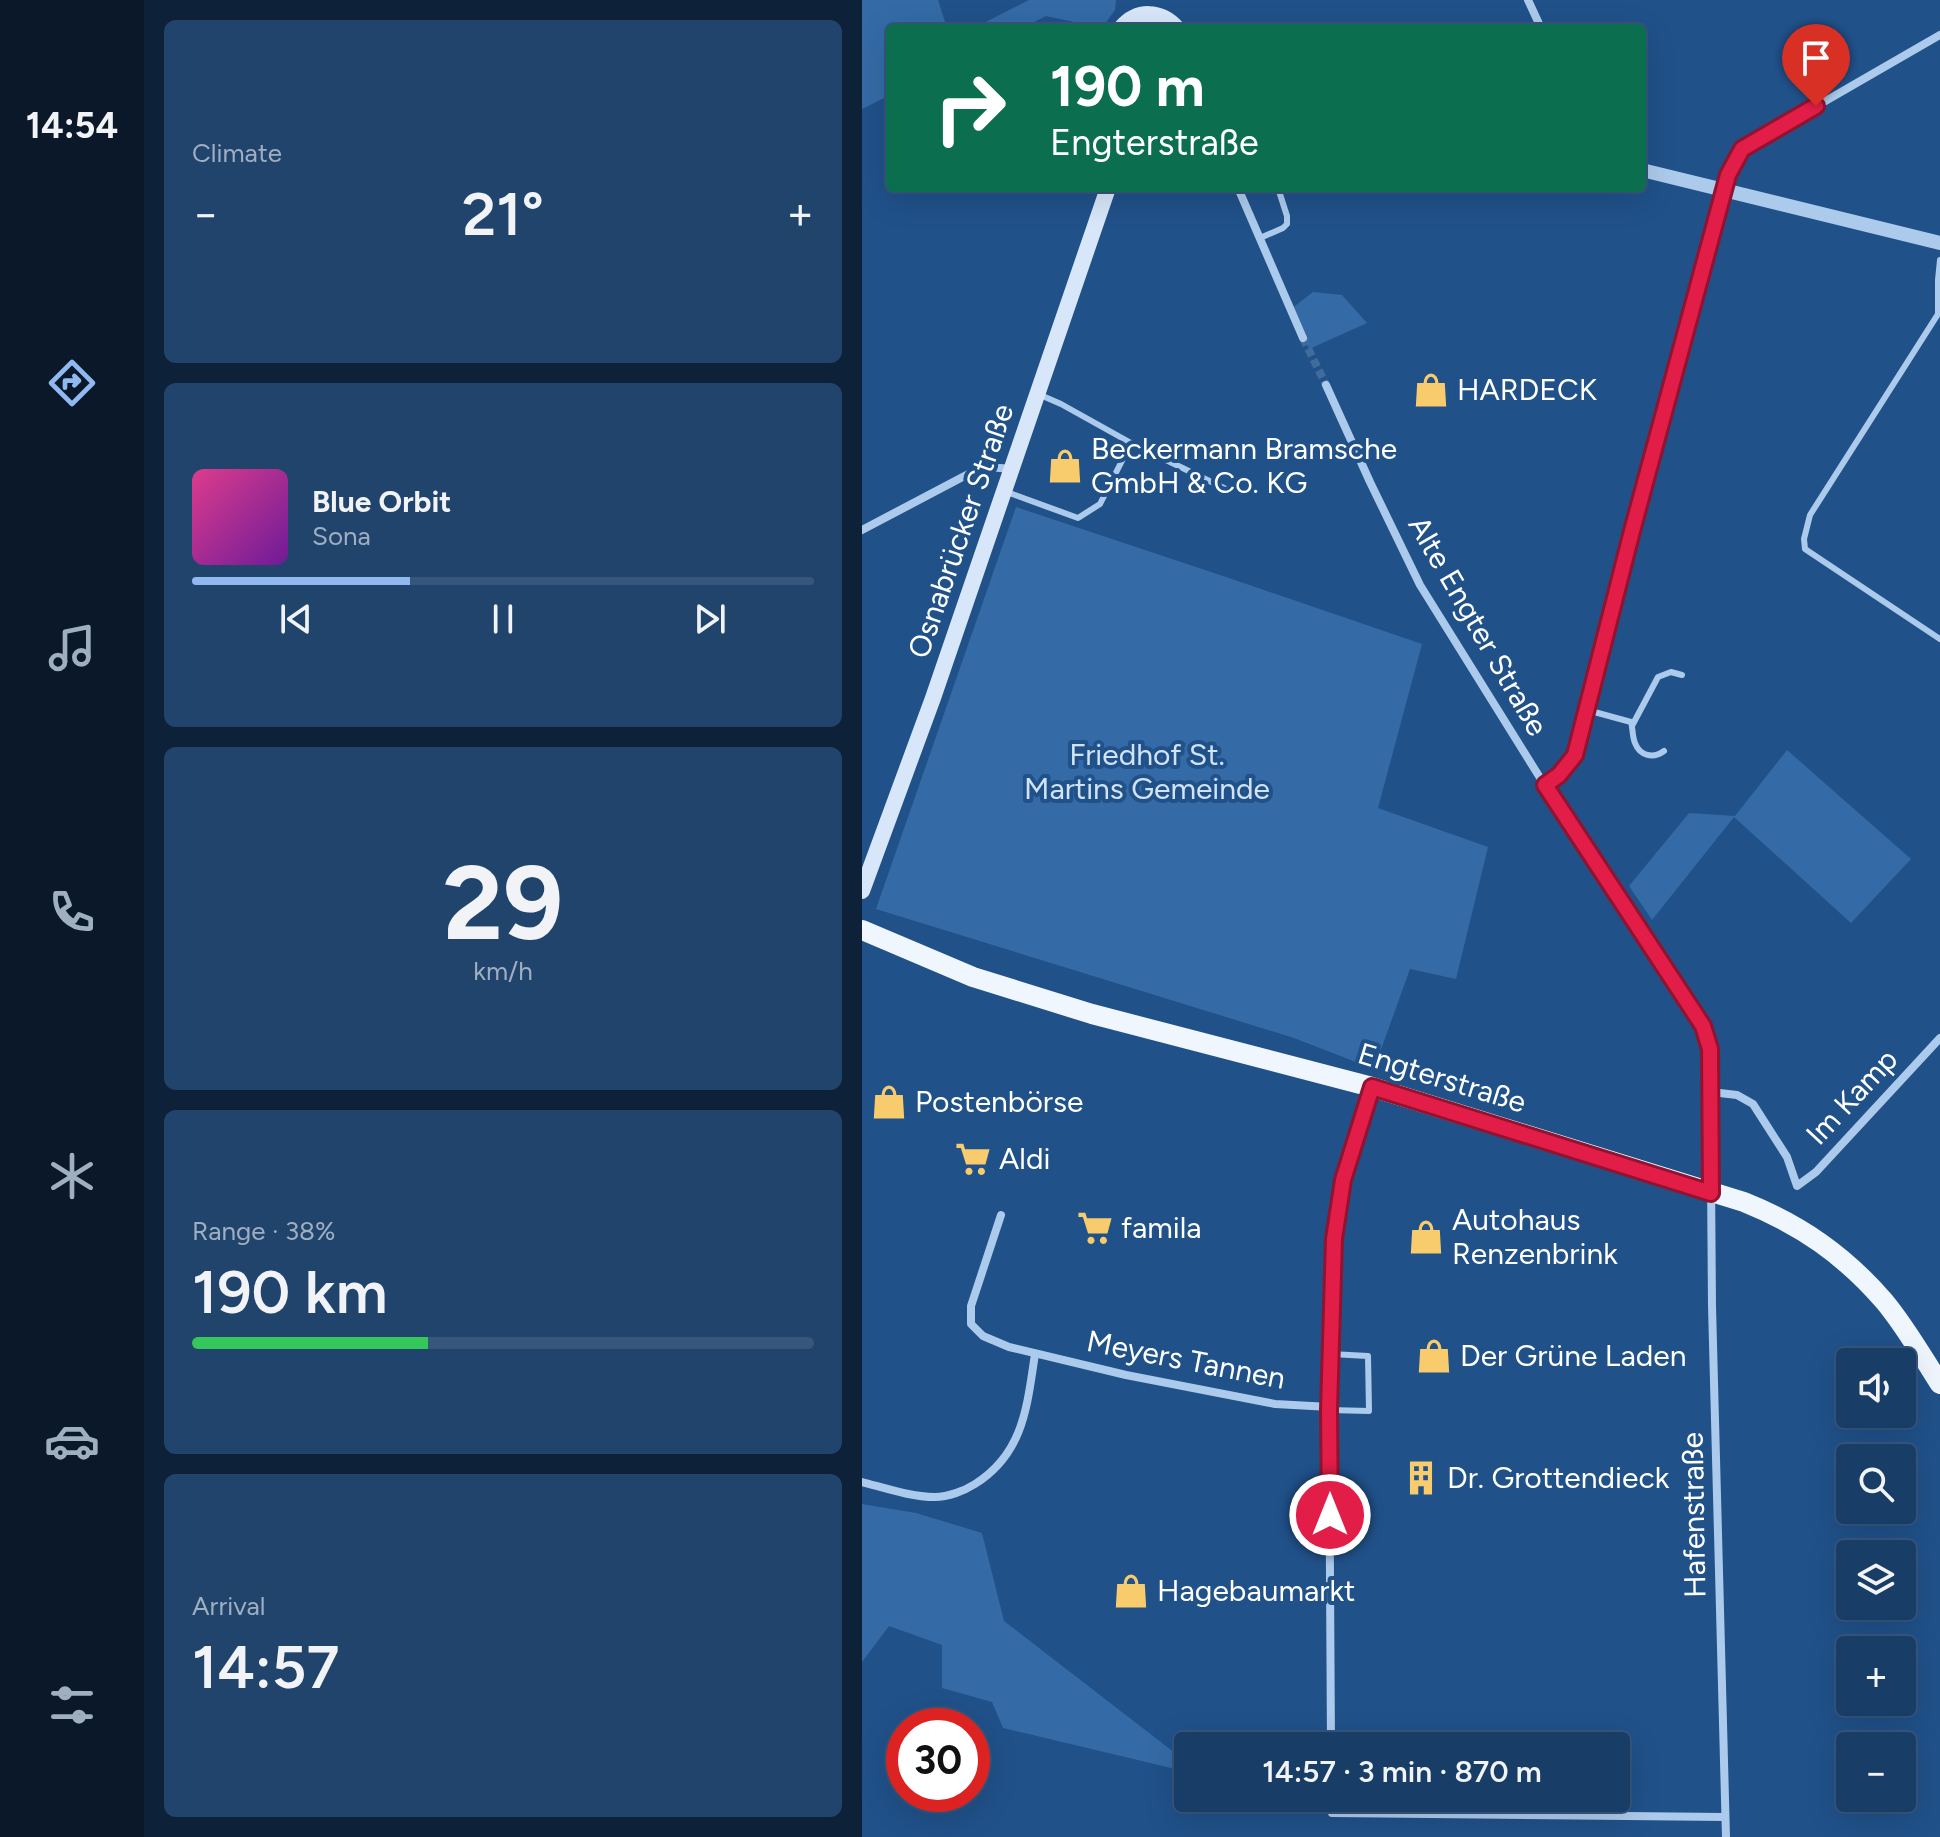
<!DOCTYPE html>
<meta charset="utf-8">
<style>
:root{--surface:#183d67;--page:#21446d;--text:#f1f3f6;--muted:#9faec0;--line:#36567b;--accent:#90b9f0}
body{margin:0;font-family:Figtree,sans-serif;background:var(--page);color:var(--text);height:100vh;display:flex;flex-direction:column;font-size:30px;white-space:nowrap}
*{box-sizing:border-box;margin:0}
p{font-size:26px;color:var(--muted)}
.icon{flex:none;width:44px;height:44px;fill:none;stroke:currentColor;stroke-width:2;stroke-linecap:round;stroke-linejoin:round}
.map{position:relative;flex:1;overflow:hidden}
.sheet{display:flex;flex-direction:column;gap:20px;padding:20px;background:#0d2239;width:718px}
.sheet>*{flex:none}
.top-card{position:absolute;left:24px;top:24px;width:760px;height:168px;border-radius:8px;box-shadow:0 8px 32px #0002,0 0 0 2px var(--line);background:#0b6e4f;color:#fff;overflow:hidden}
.buttons{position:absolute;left:974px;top:1348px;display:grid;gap:16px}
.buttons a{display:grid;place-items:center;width:80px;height:80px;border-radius:8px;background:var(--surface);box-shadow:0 8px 32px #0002,0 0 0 2px var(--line);font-size:40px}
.speed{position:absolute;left:24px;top:1708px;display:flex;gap:16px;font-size:40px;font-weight:700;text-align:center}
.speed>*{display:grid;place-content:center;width:104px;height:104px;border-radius:50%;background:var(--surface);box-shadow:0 8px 32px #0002,0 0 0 2px var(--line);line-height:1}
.speed .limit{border:12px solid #d22;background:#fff;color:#111}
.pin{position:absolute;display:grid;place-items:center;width:68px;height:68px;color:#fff;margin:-82px -34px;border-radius:50% 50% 50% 0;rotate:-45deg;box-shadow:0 0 8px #0007}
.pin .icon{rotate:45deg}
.me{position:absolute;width:88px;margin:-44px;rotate:0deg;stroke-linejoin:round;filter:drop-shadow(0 0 6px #0008)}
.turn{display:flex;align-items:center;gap:28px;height:168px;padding:0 32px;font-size:36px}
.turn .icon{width:104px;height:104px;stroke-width:2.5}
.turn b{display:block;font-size:56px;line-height:68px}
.big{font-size:60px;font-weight:600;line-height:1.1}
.sheet .card{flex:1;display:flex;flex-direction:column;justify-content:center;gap:12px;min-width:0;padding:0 28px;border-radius:12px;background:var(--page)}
.sheet .dial{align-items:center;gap:0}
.dial b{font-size:104px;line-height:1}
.song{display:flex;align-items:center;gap:24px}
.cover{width:96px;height:96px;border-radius:12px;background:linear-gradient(135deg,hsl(330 70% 55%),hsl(280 70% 35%))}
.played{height:8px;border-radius:4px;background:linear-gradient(90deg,var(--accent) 35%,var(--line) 35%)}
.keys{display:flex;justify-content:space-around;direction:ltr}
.heat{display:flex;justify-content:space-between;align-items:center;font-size:44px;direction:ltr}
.charge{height:12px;border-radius:6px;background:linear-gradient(90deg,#34c759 38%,var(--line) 0)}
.trip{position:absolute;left:312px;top:1732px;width:456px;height:80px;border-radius:8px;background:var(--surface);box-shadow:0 8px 32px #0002,0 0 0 2px var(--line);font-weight:600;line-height:80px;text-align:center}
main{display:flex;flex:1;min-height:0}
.tabs{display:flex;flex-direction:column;width:144px;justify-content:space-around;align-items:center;background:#0a1829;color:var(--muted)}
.tabs .icon{width:56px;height:56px}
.tabs .selected{color:var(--accent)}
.tabs b{font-size:36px;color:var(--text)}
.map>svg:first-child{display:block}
.green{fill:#346ba6}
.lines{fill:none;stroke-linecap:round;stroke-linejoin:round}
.minor-tunnel{stroke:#416b9b;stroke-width:8;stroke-dasharray:8 4;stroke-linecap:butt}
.service{stroke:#accaeb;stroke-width:6}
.minor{stroke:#accaeb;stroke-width:8}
.tertiary{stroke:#accaeb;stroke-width:14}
.secondary{stroke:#d7e6f8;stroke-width:16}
.primary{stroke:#f0f6fe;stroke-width:20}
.route-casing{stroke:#92132f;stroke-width:20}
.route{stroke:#e11d48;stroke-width:14}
.labels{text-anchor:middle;stroke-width:8;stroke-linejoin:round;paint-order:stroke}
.poi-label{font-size:30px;fill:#fff;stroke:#205189;text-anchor:start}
.street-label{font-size:30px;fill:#fff;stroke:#205189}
.park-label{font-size:30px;fill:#d1e3f8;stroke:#205189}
</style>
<main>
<nav class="tabs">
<b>14:54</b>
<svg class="icon selected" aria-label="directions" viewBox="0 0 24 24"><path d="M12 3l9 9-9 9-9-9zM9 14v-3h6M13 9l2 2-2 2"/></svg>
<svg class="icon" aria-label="music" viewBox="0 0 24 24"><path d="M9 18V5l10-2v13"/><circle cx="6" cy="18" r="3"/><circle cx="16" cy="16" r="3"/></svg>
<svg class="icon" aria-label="phone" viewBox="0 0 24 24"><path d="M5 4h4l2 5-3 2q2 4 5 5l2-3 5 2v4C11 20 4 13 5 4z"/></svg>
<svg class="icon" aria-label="climate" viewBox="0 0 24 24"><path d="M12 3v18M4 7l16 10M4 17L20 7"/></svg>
<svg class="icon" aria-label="car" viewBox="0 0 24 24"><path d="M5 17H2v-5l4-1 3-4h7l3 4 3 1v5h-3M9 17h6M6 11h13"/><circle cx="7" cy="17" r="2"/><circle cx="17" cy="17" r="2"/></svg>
<svg class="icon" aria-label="filters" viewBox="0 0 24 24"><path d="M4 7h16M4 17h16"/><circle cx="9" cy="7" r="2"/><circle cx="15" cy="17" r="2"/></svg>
</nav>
<section class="sheet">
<div class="card"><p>Climate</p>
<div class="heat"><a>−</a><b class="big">21°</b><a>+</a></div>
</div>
<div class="card">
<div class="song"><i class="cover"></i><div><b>Blue Orbit</b><p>Sona</p></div></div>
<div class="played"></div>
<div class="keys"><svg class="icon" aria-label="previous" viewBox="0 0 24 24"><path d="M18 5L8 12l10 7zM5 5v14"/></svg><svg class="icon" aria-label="pause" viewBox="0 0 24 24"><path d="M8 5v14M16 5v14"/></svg><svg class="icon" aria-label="next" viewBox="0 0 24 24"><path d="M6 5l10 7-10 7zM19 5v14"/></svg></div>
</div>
<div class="card dial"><b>29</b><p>km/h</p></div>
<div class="card"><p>Range · 38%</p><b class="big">190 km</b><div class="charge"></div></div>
<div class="card"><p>Arrival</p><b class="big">14:57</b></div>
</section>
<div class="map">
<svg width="1078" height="1837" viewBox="0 0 1078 1837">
<rect width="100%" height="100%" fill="#205189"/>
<path class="green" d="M0,0H76L85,28H28V95L0,109Z
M167,0H254L253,10L240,28L184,16L160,28H112Z
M451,292L480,295L505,323L447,349L429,309Z
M154,507L361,576L560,644L516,808L626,847L594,979L548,969L512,1069L432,1038L14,909Z
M925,750L1049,859L989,923L872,817L790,920L767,886L827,813L873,816Z
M0,1504L54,1513L120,1533L142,1621L326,1763V1772L141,1728L130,1702L80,1688V1645L27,1626L0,1662Z"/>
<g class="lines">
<path class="minor-tunnel" d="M441,338L464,385"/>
<path class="service" d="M398,238L421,228L425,224V216L416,188
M1078,260L1076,280V314L948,515L942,539L943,549L1078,639
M176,394L199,404L269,443L368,491
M142,491L216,518L238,504L269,443
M725,710L769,722C771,728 770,736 773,743C778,756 791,759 802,751
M771,724L796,677L809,672L820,675
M467,1410L507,1411L506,1356L469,1354"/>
<path class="minor" d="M666,0L679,28
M376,188L441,338
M464,385L508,482L558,585L690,797L841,1026L848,1049L850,1306L864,1837
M0,530L112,471L126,467L150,469
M683,785L697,775L713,755L770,531L871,165L880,149L1078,35
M849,1092L875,1095L891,1104L925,1157L935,1186L954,1172L1078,1038
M139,1215L109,1306V1324L121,1336L147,1347L264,1375L413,1404L468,1407
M0,1482C23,1488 49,1497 73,1497C86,1497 102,1491 113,1484C162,1453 165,1406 173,1354
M469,1746L467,1410L472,1239L481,1180L509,1088
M470,1798V1813L863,1817"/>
<path class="tertiary" d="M780,170L1078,243"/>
<path class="secondary" d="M259,28C275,9 299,10 315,28
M0,891L71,698L246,188"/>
<path class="primary" d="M0,930L111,977L230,1014L510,1087L882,1202C939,1225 982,1255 1022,1301C1043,1326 1060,1356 1078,1384"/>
</g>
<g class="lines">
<g class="route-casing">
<path id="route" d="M468,1515L467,1410L472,1239L481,1180L510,1087L849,1193L848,1049L841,1026L683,785L697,775L713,755L770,531L866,175L880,149L954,106"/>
</g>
<use href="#route" class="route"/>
</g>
<defs>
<g id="shop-bare" transform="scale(2.76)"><path d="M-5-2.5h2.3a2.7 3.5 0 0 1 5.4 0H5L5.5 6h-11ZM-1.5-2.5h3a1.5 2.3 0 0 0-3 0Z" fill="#f8cc6d" stroke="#205189" stroke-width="2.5" paint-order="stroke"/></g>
<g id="supermarket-bare" transform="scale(2.76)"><path d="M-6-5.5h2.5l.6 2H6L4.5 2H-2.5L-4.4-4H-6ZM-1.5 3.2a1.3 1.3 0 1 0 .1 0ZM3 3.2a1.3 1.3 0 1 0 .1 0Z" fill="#f8cc6d" stroke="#205189" stroke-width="2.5" paint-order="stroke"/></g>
<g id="building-bare" transform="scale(2.76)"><path d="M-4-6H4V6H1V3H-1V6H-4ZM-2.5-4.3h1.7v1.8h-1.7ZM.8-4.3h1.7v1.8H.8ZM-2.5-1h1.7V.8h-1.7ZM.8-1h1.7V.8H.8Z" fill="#f8cc6d" stroke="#205189" stroke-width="2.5" paint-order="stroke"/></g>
</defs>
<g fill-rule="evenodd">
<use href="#shop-bare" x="569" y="390"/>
<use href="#shop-bare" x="203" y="466"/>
<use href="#shop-bare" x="27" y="1102"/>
<use href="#supermarket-bare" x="111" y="1159"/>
<use href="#supermarket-bare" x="233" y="1228"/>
<use href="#shop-bare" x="564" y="1237"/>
<use href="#shop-bare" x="572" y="1356"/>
<use href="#building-bare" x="559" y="1478"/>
<use href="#shop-bare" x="269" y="1591"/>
</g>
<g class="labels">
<g class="poi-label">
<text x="595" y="400">HARDECK</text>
<text x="229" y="459">Beckermann Bramsche<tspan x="229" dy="34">GmbH &amp; Co. KG</tspan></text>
<text x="53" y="1112">Postenbörse</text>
<text x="137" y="1169">Aldi</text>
<text x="590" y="1230">Autohaus<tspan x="590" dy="34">Renzenbrink</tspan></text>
<text x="259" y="1238">famila</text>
<text x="598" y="1366">Der Grüne Laden</text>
<text x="585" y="1488">Dr. Grottendieck</text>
<text x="295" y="1601">Hagebaumarkt</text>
</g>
<g class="street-label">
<text transform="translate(99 531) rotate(-71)" y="10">Osnabrücker Straße</text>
<text transform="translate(616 626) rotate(60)" y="10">Alte Engter Straße</text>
<text transform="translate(580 1078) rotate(17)" y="10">Engterstraße</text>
<text transform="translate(990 1097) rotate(-47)" y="10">Im Kamp</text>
<text transform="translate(324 1360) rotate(11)" y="10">Meyers Tannen</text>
<text transform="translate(832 1515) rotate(-91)" y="10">Hafenstraße</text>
</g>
<g class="park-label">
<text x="285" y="765">Friedhof St.<tspan x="285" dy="34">Martins Gemeinde</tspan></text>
</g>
</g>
</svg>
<div class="buttons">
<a><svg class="icon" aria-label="sound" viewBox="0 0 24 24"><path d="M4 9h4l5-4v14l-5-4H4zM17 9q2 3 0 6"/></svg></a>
<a><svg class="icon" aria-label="search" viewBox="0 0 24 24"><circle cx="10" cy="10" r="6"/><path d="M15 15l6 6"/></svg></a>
<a><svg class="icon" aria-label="layers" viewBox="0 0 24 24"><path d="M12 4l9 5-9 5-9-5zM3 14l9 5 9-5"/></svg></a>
<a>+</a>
<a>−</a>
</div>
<div class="speed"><div class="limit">30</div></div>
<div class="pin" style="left:954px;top:106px;background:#d93025"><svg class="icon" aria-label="arrive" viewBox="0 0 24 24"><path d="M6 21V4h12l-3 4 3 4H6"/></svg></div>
<svg class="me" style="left:468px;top:1515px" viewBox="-20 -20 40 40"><circle r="17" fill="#e11d48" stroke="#fff" stroke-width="3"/><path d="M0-11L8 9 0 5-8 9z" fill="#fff"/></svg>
<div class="trip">14:57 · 3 min · 870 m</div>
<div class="top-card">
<div class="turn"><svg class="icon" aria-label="right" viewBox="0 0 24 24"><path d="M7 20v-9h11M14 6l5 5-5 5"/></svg><div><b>190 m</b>Engterstraße</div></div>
</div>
</div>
</main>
